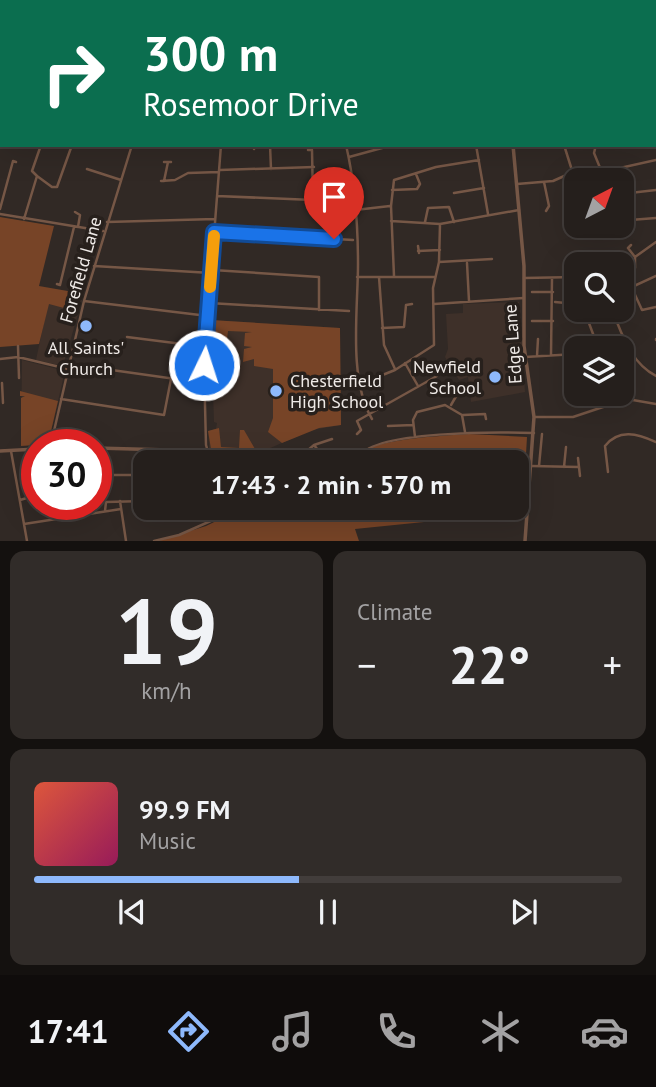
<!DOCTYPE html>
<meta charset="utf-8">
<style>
:root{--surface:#251f1c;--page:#312c29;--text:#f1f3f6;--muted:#a3a2a3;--line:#423d3b;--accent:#8eb9fc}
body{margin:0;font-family:"PT Sans",sans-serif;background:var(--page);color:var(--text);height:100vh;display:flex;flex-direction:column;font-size:26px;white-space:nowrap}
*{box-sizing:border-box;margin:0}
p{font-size:23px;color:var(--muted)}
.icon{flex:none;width:38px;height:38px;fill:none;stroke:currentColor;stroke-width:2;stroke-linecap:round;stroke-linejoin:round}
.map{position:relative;height:541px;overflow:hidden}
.drawer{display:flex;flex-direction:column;gap:10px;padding:10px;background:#14110f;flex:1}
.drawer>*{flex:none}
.top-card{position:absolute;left:0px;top:0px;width:656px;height:147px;box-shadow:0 7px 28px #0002,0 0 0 2px var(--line);background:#0b6e4f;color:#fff;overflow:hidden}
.needle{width:46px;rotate:41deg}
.buttons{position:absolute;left:564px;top:168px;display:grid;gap:14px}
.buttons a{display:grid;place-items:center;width:70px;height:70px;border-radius:14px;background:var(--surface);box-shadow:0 7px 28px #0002,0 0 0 2px var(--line);font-size:35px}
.speed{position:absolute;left:21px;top:429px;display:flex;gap:14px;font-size:35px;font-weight:700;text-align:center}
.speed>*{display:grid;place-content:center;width:91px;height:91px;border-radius:50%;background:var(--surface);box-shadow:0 7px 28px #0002,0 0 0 2px var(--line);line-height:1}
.speed .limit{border:10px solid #d22;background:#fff;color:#111}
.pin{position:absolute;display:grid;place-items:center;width:60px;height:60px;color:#fff;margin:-72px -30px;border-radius:50% 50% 50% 0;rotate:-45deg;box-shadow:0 0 7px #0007}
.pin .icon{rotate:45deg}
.me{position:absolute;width:77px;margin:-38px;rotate:4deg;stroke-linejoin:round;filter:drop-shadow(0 0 5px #0008)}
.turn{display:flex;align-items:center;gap:24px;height:147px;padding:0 28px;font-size:32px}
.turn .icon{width:91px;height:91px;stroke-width:2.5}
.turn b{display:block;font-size:49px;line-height:60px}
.big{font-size:52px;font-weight:800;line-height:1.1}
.drawer .card{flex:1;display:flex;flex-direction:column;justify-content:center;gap:10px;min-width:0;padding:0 24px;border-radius:14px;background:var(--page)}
.drawer .dial{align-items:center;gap:0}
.dial b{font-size:91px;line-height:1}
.song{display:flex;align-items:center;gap:21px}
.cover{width:84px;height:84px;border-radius:10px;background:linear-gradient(135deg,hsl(10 70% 55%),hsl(330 70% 35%))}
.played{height:7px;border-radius:4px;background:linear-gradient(90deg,var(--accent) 45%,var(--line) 45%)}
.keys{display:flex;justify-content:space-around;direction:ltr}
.heat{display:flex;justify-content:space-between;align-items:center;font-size:38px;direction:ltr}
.drawer .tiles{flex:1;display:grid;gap:10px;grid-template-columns:1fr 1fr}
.card:last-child{grid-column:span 2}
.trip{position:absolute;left:133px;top:450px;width:396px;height:70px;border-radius:14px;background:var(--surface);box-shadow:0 7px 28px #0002,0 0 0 2px var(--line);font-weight:800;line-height:70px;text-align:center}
.tabs{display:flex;height:112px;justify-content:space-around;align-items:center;background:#0f0c0b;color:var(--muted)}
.tabs .icon{width:49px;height:49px}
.tabs .on{color:var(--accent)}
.tabs b{font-size:32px;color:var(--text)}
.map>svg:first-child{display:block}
.built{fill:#3e3029}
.green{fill:#774427}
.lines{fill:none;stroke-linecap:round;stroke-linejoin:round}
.minor{stroke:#765746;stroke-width:2.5}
.tertiary{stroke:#765746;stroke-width:3.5}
.secondary{stroke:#9f6e54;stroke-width:3.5}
.trunk{stroke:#ce8862;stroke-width:5}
.route-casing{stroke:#114b97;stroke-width:18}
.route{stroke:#1a73e8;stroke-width:12}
.slow{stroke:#f59e0b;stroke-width:12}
.poi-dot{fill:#8eb9fc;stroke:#27201c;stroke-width:2.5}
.labels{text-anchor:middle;stroke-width:7;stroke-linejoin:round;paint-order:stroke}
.street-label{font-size:18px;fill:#efeae7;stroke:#27201c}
.poi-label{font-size:18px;fill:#efeae7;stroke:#27201c}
</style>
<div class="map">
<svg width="656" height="541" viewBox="0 0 656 541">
<rect width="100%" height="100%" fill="#312925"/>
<path class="built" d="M51,289L84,293L63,366L36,360Z
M519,302L525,392L471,402L468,377L459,380L445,357L448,349L446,314L463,313V304Z
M211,320L340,328L341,425L312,430L261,452L266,462H262L255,449L228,451L209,448L208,431L216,429L217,423L214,422L213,392L207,385L217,383V374L207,373Z
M22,360L65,371L48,444L21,446Z"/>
<path class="green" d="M0,217L54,226L39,286L79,293L75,311L49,304L39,344L0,347Z
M211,320L340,328L341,425L319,428L282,443L268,432L273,418V369L254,366V359L243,362L244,349L252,347L244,346L245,333L252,332L228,331L222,383H217V374L207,373L210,367Z
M20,391L58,401L48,444L21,446V398L25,396H20Z
M219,428L221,447L239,448L240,430H244L255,449L249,451L251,456L245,459L242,452L211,449L208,431Z
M469,434L527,437L524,488L516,494V462H345L346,457C383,438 428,437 469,434Z
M243,508H485L434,521L355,529L359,541H158L206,526Z"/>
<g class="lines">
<path class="minor" d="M143,0L144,2
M197,0L198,2
M246,0V2
M525,0V2
M561,0L562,2
M14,2L15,0
M52,2L53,0
M89,2L93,0
M645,2V0
M654,66L656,67
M654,76L656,80
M654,93L656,92
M240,145H249
M253,145L254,149
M270,145L271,169
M346,145C355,184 358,224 358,264C358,309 348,379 372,419
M476,145L488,214
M564,145L576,183
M596,145L594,153L605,180
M221,146L229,145
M349,157L393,145
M164,162H171
M87,169L121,180
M220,170L314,167
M602,172L656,160
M37,176L52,187H57L72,145
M37,176L32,171L41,145
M161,181L175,180L188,173L219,172
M164,181L168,162
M544,182L549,206L546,211
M517,184L553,181L571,173
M392,190L417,189L420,184L416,174
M454,193L484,188
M621,194L656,190
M217,196L313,200L312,150H308
M0,209L13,161L16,162
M355,210L390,206
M75,212L80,215L78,227
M0,214L103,231
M621,217L630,220L656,218
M24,219L37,176
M391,221L440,224L519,210
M107,222L215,219
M425,222L428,208L449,207L454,222
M594,226L597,235
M214,232L353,240
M631,245L628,248L635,257L656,242
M418,246L419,253
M418,251L440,250
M635,257V268
M439,262L492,259
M467,263L469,301
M94,266L211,273
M213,270L319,277V310
M394,276L391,206L394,180L436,167L479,160
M357,277H434
M379,277L384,345L395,369
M524,278L576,277
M57,284L60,285L74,227
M631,286L642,310L656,307
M532,292H553
M621,292L656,276
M84,301L208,316
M555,302L576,304
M209,303L349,311
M434,304L524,298
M584,310L598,347L594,348
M612,310C623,336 630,362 656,376
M599,320L614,315
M532,321H553
M382,328L404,327L406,305L412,304
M127,337L206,347
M656,339V340
M18,346L19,378
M598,347L623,337
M551,355L552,278
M537,356L538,339
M525,357L576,354
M0,359L18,357L68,369
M405,363L418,386
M69,364L204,383
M2,383L3,403
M360,384L395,370L434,345L433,288L439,262L440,224
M61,399L164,415L171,379
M451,405L458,393
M463,415L485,414L486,419
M534,417H573L627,399L656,404
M388,426L413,425
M357,434L361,430L357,421L437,376
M53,435L63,443L82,444
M415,437L413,420L417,412L445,405L462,415L465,432
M51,444L84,301L132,145
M314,445L332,439
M153,450V462
M11,451L27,541
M278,457L280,462
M359,458C369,430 505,432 534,433
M578,458L580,476
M211,462L206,445L204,365L221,145
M233,462L242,457
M294,462L314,445L321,454L328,456
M531,466L579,467
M539,466L542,434
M564,467L566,447
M608,472L605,446C619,428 638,434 656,442
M96,475H145
M20,500L37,495
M120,501L126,541
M76,504L77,517
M105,511L106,502L145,501
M24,524L121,509
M154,541L179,535L240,508"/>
<path class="tertiary" d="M479,0L480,2
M513,145L524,266V346L534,417L525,541
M96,448L206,451
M0,451L37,449"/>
<path class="secondary" d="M654,114L656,116"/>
<path class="trunk" d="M654,3H656
M0,15L2,16"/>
</g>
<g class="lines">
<g class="route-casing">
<path id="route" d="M204,365L214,232L334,239"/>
</g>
<use href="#route" class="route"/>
<path class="slow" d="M210,287L214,236"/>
</g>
<g class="poi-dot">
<circle cx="86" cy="326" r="7"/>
<circle cx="495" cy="377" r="7"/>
<circle cx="276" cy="391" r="7"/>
</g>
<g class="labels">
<g class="street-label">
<text transform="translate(81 270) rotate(-74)" y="6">Forefield Lane</text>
<text transform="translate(513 344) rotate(-94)" y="6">Edge Lane</text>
</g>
<g class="poi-label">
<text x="86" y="354">All Saints'<tspan x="86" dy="21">Church</tspan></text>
<text x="481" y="373" text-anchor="end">Newfield<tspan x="481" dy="21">School</tspan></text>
<text x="290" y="387" text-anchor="start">Chesterfield<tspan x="290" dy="21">High School</tspan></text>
</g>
</g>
</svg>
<div class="buttons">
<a><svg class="needle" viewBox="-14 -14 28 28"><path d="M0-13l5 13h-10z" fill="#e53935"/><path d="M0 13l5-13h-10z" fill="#a3a2a3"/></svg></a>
<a><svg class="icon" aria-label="search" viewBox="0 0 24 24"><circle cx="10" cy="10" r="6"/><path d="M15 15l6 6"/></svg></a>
<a><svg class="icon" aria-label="layers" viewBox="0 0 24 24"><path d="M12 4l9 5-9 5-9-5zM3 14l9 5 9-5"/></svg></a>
</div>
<div class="speed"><div class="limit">30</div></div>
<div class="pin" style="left:334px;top:239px;background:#d93025"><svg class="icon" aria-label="arrive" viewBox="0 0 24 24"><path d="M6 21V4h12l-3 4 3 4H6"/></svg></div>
<svg class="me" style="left:204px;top:365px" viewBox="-20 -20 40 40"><circle r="17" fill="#1a73e8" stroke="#fff" stroke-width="3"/><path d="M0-11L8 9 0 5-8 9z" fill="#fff"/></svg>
<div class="trip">17:43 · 2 min · 570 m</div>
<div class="top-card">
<div class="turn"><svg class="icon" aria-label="right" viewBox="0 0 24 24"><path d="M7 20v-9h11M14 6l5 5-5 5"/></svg><div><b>300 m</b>Rosemoor Drive</div></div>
</div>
</div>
<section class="drawer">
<div class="tiles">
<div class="card dial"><b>19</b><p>km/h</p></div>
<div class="card"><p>Climate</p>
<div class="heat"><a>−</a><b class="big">22°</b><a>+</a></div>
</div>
<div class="card">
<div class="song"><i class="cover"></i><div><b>99.9 FM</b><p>Music</p></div></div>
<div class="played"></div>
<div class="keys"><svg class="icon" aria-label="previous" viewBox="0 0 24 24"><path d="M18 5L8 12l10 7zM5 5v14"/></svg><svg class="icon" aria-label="pause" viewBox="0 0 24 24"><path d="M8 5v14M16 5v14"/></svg><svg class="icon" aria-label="next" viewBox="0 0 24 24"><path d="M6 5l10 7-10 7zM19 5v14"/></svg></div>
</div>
</div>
</section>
<nav class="tabs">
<b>17:41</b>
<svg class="icon on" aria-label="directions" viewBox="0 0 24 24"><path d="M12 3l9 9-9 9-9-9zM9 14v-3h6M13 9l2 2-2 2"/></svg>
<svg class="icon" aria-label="music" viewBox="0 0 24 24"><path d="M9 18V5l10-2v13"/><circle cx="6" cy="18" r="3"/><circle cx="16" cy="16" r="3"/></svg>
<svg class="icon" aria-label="phone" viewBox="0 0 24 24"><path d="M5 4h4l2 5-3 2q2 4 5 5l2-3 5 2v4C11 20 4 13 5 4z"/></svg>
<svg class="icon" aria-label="climate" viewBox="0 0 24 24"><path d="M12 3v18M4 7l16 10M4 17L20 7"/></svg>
<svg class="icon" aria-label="car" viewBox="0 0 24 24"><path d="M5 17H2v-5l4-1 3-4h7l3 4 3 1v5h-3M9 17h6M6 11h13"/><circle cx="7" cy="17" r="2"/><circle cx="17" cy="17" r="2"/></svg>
</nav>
